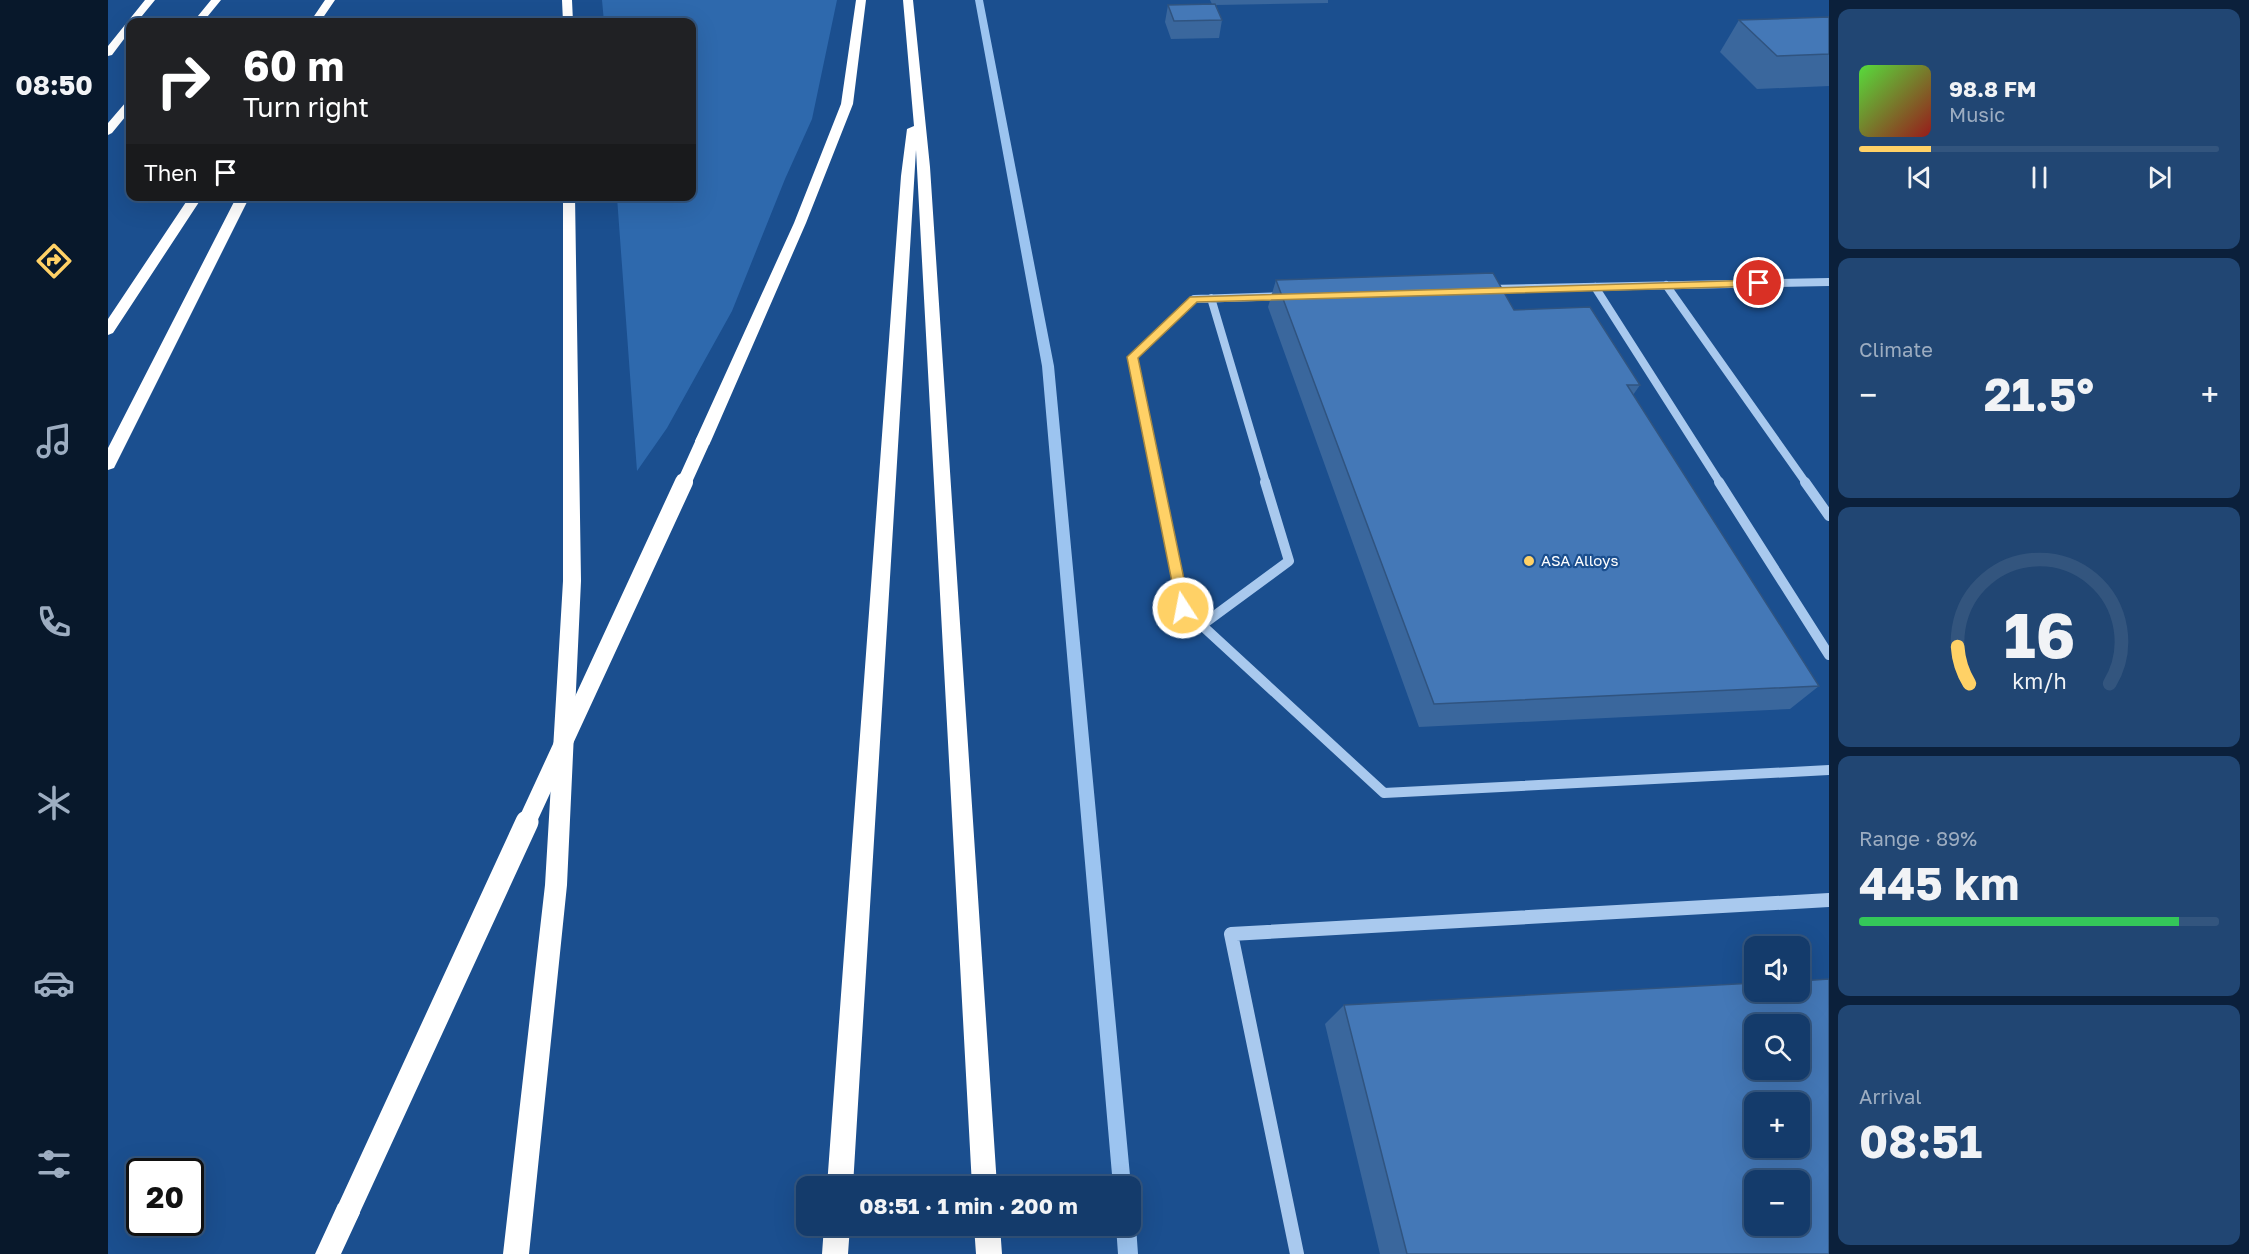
<!DOCTYPE html>
<meta charset="utf-8">
<style>
:root{--surface:#143b6b;--page:#214673;--text:#f1f3f6;--muted:#9dadc1;--line:#33557e;--accent:#ffd166}
body{margin:0;font-family:"Golos Text",sans-serif;background:var(--page);color:var(--text);height:100vh;display:flex;flex-direction:column;font-size:22px;white-space:nowrap}
*{box-sizing:border-box;margin:0}
p{font-size:20px;color:var(--muted)}
.icon{flex:none;width:33px;height:33px;fill:none;stroke:currentColor;stroke-width:2;stroke-linecap:round;stroke-linejoin:round}
.map{position:relative;flex:1;overflow:hidden}
.sheet{display:flex;flex-direction:column;gap:9px;padding:9px;background:#0b203b;width:420px}
.sheet>*{flex:none}
.top-card{position:absolute;left:18px;top:18px;width:570px;height:183px;border-radius:12px;box-shadow:0 6px 24px #0002,0 0 0 2px var(--line);background:#202124;color:#fff;overflow:hidden}
.tools{position:absolute;left:1636px;top:936px;display:grid;gap:12px}
.tools a{display:grid;place-items:center;width:66px;height:66px;border-radius:12px;background:var(--surface);box-shadow:0 6px 24px #0002,0 0 0 2px var(--line);font-size:30px}
.speed{position:absolute;left:18px;top:1158px;display:flex;gap:12px;font-size:30px;font-weight:700;text-align:center}
.speed>*{display:grid;place-content:center;width:78px;height:78px;border-radius:50%;background:var(--surface);box-shadow:0 6px 24px #0002,0 0 0 2px var(--line);line-height:1}
.speed .limit{border:3px solid #111;border-radius:9px;background:#fff;color:#111}
.pin{position:absolute;display:grid;place-items:center;width:51px;height:51px;color:#fff;margin:-26px;border:3px solid #fff;border-radius:50%;box-shadow:0 2px 6px #0007}
.me{position:absolute;width:66px;margin:-33px;rotate:349deg;stroke-linejoin:round;filter:drop-shadow(0 0 4px #0008)}
.turn{display:flex;align-items:center;gap:21px;height:126px;padding:0 18px;font-size:27px}
.turn .icon{width:78px;height:78px;stroke-width:2.5}
.turn b{display:block;font-size:42px;line-height:51px}
.then{display:flex;align-items:center;height:57px;padding:0 18px;background:#0003;gap:12px;font-size:22px}
.big{font-size:45px;font-weight:700;line-height:1.1}
.sheet .tile{flex:1;display:flex;flex-direction:column;justify-content:center;gap:9px;min-width:0;padding:0 21px;border-radius:12px;background:var(--page)}
.sheet .dial{align-items:center;gap:0}
.dial svg{height:156px;overflow:visible;fill:none;stroke:var(--line);stroke-width:7;stroke-linecap:round;text-anchor:middle}
.dial text{fill:var(--text);stroke:none}
.song{display:flex;align-items:center;gap:18px}
.cover{width:72px;height:72px;border-radius:9px;background:linear-gradient(135deg,hsl(110 70% 55%),hsl(0 70% 35%))}
.played{height:6px;border-radius:3px;background:linear-gradient(90deg,var(--accent) 20%,var(--line) 20%)}
.keys{display:flex;justify-content:space-around;direction:ltr}
.heat{display:flex;justify-content:space-between;align-items:center;font-size:33px;direction:ltr}
.charge{height:9px;border-radius:4px;background:linear-gradient(90deg,#34c759 89%,var(--line) 0)}
.trip{position:absolute;left:688px;top:1176px;width:345px;height:60px;border-radius:12px;background:var(--surface);box-shadow:0 6px 24px #0002,0 0 0 2px var(--line);font-weight:700;line-height:60px;text-align:center}
main{display:flex;flex:1;min-height:0}
.dock{display:flex;flex-direction:column;width:108px;justify-content:space-around;align-items:center;background:#08182b;color:var(--muted)}
.dock .icon{width:42px;height:42px}
.dock .selected{color:var(--accent)}
.dock b{font-size:27px;color:var(--text)}
.map>svg:first-child{display:block}
.green{fill:#2e69ad}
.lines{fill:none;stroke-linecap:round;stroke-linejoin:round}
.stream{fill:#9cc4f0;fill-rule:evenodd}
.minor-far2{stroke:#a9c9ee;stroke-width:8}
.minor-far1{stroke:#a9c9ee;stroke-width:10}
.minor{stroke:#a9c9ee;stroke-width:14}
.highway{fill:#fff;fill-rule:evenodd}
.highway-bridge-far2{stroke:#fff;stroke-width:14}
.highway-bridge-far1{stroke:#fff;stroke-width:18}
.highway-bridge{stroke:#fff;stroke-width:23}
.wall{fill:#3a679d}
.building{fill:#4478b7;stroke:#305480;stroke-width:1.5;fill-rule:evenodd}
.route{fill:#ffd166;stroke:#a68842;stroke-width:1.5}
.poi-dot{fill:#ffd166;stroke:#1b4f8f;stroke-width:2}
.labels{text-anchor:middle;stroke-width:4.5;stroke-linejoin:round;paint-order:stroke}
.poi-label{font-size:15px;fill:#fff;stroke:#1b4f8f;text-anchor:start}
</style>
<main>
<nav class="dock">
<b>08:50</b>
<svg class="icon selected" aria-label="directions" viewBox="0 0 24 24"><path d="M12 3l9 9-9 9-9-9zM9 14v-3h6M13 9l2 2-2 2"/></svg>
<svg class="icon" aria-label="music" viewBox="0 0 24 24"><path d="M9 18V5l10-2v13"/><circle cx="6" cy="18" r="3"/><circle cx="16" cy="16" r="3"/></svg>
<svg class="icon" aria-label="phone" viewBox="0 0 24 24"><path d="M5 4h4l2 5-3 2q2 4 5 5l2-3 5 2v4C11 20 4 13 5 4z"/></svg>
<svg class="icon" aria-label="climate" viewBox="0 0 24 24"><path d="M12 3v18M4 7l16 10M4 17L20 7"/></svg>
<svg class="icon" aria-label="car" viewBox="0 0 24 24"><path d="M5 17H2v-5l4-1 3-4h7l3 4 3 1v5h-3M9 17h6M6 11h13"/><circle cx="7" cy="17" r="2"/><circle cx="17" cy="17" r="2"/></svg>
<svg class="icon" aria-label="filters" viewBox="0 0 24 24"><path d="M4 7h16M4 17h16"/><circle cx="9" cy="7" r="2"/><circle cx="15" cy="17" r="2"/></svg>
</nav>
<div class="map">
<svg width="1721" height="1254" viewBox="0 0 1721 1254">
<rect width="100%" height="100%" fill="#1b4f8f"/>
<path class="green" d="M494,0H729L704,119L677,179L624,311L559,428L529,471L509,197L584,196V22H496Z"/>
<g class="lines">
<path class="stream" d="M867,0H875L946,366L1023,1186V1187L1005,1186L934,366Z
M1023,1218L1028,1226L1030,1254H1010L1008,1226H1023Z"/>
<path class="minor-far2" d="M1558,285L1698,483
M1487,287L1612,483
M1382,289L1721,282
M1103,298L1158,483
M1050,483L1024,358L1086,299L1178,296"/>
<path class="minor-far1" d="M1049,482L1075,608L1276,793L1721,770
M1611,482L1721,655
M1697,482L1721,516
M1094,625L1181,561L1157,482"/>
<path class="minor" d="M1189,1254L1123,934L1721,900"/>
<path class="highway" d="M37,0H47L29,22H22V31L4,55L0,56V46Z
M103,0H113L95,22H85Z
M217,0H227L212,22H202Z
M454,0H464L465,22H455Z
M748,0H758L745,104L698,223L603,441L601,445H589L587,441L686,223L733,104Z
M795,0H805L822,167L889,1186H864L808,150L745,1186H719L793,176L799,129L806,126Z
M22,101V111L4,133L0,135V123L18,102Z
M82,196H95L5,333L0,335V319Z
M129,196H142L6,468L0,470V448Z
M455,196H467L473,581L459,885L421,1254H395L437,885L455,581Z
M239,1200L248,1204L252,1213L233,1254H207L230,1204Z
M716,1226H742L740,1254H714Z
M866,1226H892L894,1254H868Z"/>
<path class="highway-bridge-far2" d="M576,483L595,441"/>
<path class="highway-bridge-far1" d="M418,824L576,482"/>
<path class="highway-bridge" d="M239,1213L419,822"/>
</g>
<path class="wall" d="M1102,0H1220V3L1108,5L1114,20L1111,38L1063,39L1057,22L1060,5L1104,4Z
M1721,17V86L1649,89L1612,52L1631,20Z
M1168,280L1532,385L1525,395L1711,686L1682,709L1311,727L1160,307Z
M1236,1005L1721,1254H1272L1217,1024Z"/>
<path class="building" d="M1107,4L1114,20L1066,21L1060,5Z
M1721,17V54L1669,56L1631,20Z
M1385,273L1406,310L1482,307L1532,385H1519L1711,686L1326,704L1168,280Z
M1721,979V1254H1299L1236,1005L1647,983V992H1692V981ZM1647,1024H1692V1070H1647ZM1647,1102H1692V1148H1647ZM1647,1180H1692V1226H1647Z"/>
<path class="route" d="M1651,280L1656,283L1655,286L1089,302L1030,358L1082,608L1080,612H1070L1019,357L1082,297Z"/>
<circle class="poi-dot" cx="1421" cy="561" r="6"/>
<g class="labels">
<g class="poi-label">
<text x="1433" y="566">ASA Alloys</text>
</g>
</g>
</svg>
<div class="tools">
<a><svg class="icon" aria-label="sound" viewBox="0 0 24 24"><path d="M4 9h4l5-4v14l-5-4H4zM17 9q2 3 0 6"/></svg></a>
<a><svg class="icon" aria-label="search" viewBox="0 0 24 24"><circle cx="10" cy="10" r="6"/><path d="M15 15l6 6"/></svg></a>
<a>+</a>
<a>−</a>
</div>
<div class="speed"><div class="limit">20</div></div>
<div class="pin" style="left:1651px;top:283px;background:#d93025"><svg class="icon" aria-label="arrive" viewBox="0 0 24 24"><path d="M6 21V4h12l-3 4 3 4H6"/></svg></div>
<svg class="me" style="left:1075px;top:608px" viewBox="-20 -20 40 40"><circle r="17" fill="#ffd166" stroke="#fff" stroke-width="3"/><path d="M0-11L8 9 0 5-8 9z" fill="#fff"/></svg>
<div class="trip">08:51 · 1 min · 200 m</div>
<div class="top-card">
<div class="turn"><svg class="icon" aria-label="right" viewBox="0 0 24 24"><path d="M7 20v-9h11M14 6l5 5-5 5"/></svg><div><b>60 m</b>Turn right</div></div>
<div class="then">Then<svg class="icon" aria-label="arrive" viewBox="0 0 24 24"><path d="M6 21V4h12l-3 4 3 4H6"/></svg></div>
</div>
</div>
<section class="sheet">
<div class="tile">
<div class="song"><i class="cover"></i><div><b>98.8 FM</b><p>Music</p></div></div>
<div class="played"></div>
<div class="keys"><svg class="icon" aria-label="previous" viewBox="0 0 24 24"><path d="M18 5L8 12l10 7zM5 5v14"/></svg><svg class="icon" aria-label="pause" viewBox="0 0 24 24"><path d="M8 5v14M16 5v14"/></svg><svg class="icon" aria-label="next" viewBox="0 0 24 24"><path d="M6 5l10 7-10 7zM19 5v14"/></svg></div>
</div>
<div class="tile"><p>Climate</p>
<div class="heat"><a>−</a><b class="big">21.5°</b><a>+</a></div>
</div>
<div class="tile dial"><svg viewBox="0 0 100 80">
<path d="M14 69A42 42 0 1 1 86 69"/>
<path d="M14 69A42 42 0 0 1 8 50" stroke="#ffd166"/>
<text x="50" y="56" font-size="32" font-weight="700">16</text>
<text x="50" y="72" font-size="11">km/h</text>
</svg></div>
<div class="tile"><p>Range · 89%</p><b class="big">445 km</b><div class="charge"></div></div>
<div class="tile"><p>Arrival</p><b class="big">08:51</b></div>
</section>
</main>
